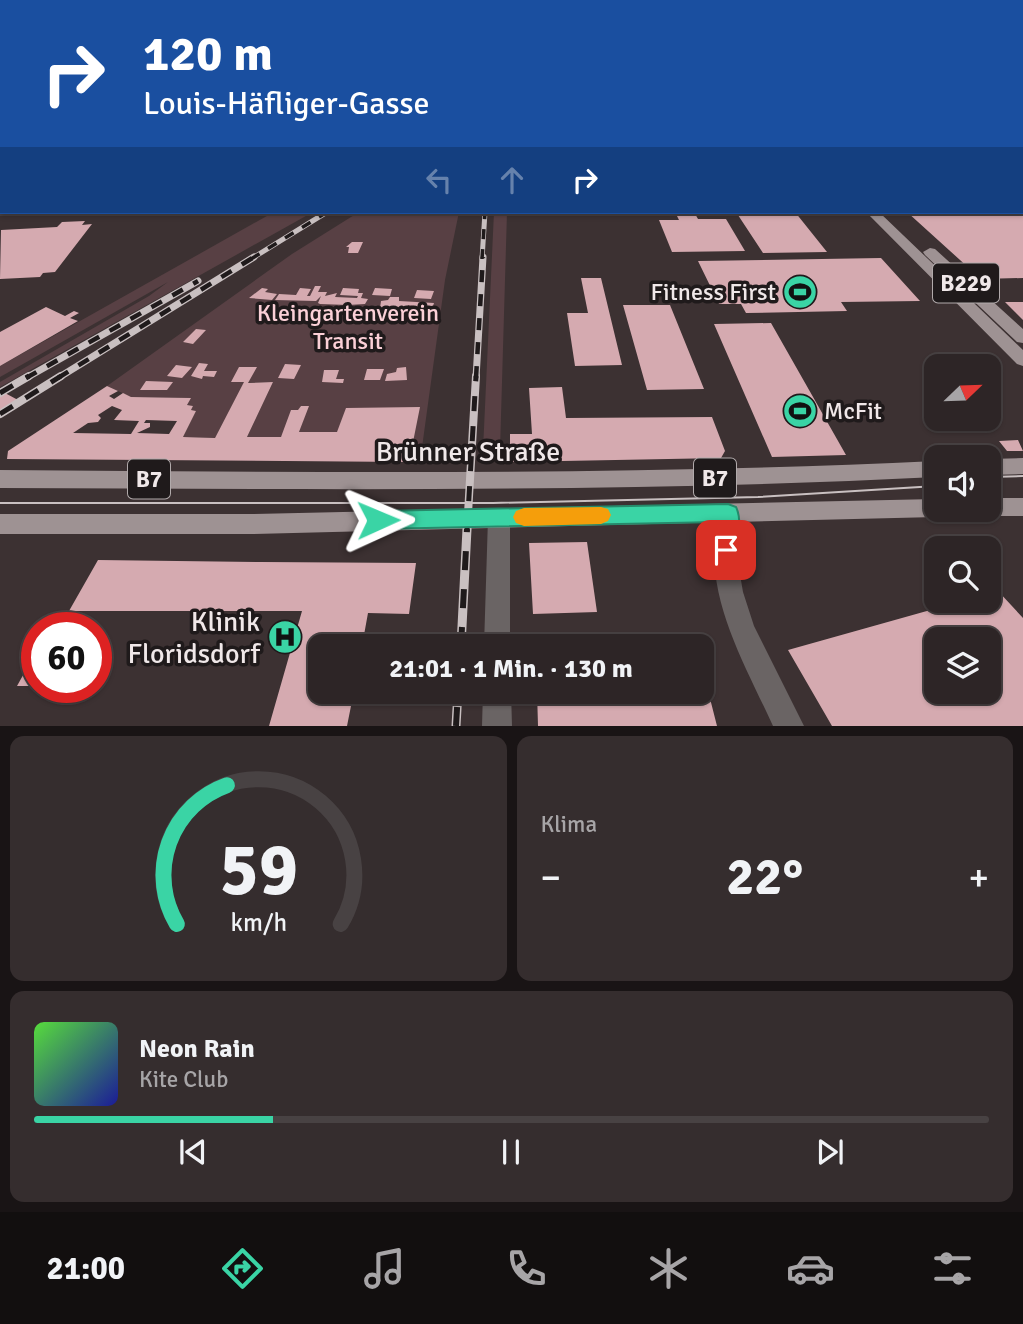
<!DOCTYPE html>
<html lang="de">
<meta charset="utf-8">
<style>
:root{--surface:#2d2526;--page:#352d2e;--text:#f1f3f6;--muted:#a7a5a7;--line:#484243;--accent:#3ad4a5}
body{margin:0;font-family:Signika,sans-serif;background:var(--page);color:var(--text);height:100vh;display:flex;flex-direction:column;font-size:26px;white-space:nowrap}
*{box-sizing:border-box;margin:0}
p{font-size:23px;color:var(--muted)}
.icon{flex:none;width:38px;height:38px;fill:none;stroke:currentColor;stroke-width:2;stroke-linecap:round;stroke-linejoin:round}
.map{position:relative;height:726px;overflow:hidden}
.details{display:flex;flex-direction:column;gap:10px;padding:10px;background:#191415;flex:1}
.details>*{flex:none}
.top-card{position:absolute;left:0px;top:0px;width:1024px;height:214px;box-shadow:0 2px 5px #0004,0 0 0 2px var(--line);background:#1a4fa0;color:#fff;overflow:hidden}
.needle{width:46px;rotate:67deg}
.tools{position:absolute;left:924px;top:354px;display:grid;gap:14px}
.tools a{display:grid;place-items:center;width:77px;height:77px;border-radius:14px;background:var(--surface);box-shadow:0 2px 5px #0004,0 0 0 2px var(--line);font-size:35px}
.speed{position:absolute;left:21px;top:612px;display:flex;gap:14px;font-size:35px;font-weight:700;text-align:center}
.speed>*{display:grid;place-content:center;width:91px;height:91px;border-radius:50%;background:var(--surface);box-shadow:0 2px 5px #0004,0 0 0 2px var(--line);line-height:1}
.speed .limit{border:10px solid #d22;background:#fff;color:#111}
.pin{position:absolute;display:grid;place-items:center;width:60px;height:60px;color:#fff;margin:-30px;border-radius:14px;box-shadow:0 4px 10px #0006}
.me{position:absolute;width:77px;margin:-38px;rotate:89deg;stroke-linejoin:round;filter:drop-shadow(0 0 5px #0008)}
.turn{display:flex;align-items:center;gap:24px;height:147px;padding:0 28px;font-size:32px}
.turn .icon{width:91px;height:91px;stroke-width:2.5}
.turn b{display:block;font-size:49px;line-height:60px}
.lanes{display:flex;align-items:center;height:66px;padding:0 28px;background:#0003;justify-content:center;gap:35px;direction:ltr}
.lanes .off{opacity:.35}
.big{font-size:52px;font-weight:700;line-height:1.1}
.details .tile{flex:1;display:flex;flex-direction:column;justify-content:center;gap:10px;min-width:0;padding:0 24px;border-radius:14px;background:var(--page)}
.details .dial{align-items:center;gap:0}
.dial svg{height:182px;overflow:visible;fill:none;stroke:var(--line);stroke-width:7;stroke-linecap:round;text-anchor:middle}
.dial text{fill:var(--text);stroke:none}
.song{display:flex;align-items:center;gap:21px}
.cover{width:84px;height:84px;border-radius:10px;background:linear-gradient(135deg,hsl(110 70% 55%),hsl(240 70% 35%))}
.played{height:7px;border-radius:4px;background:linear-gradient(90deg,var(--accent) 25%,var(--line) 25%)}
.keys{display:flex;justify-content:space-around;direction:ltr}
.heat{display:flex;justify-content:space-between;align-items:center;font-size:38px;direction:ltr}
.details .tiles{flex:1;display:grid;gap:10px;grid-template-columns:1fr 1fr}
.tile:last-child{grid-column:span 2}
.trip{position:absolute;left:308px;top:634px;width:406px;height:70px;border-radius:14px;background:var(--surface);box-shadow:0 2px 5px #0004,0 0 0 2px var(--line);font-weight:700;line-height:70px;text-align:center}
.tab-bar{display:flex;height:112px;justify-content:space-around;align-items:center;background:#120f0f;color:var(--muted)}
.tab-bar .icon{width:49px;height:49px}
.tab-bar .on{color:var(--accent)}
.tab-bar b{font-size:32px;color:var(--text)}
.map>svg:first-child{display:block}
.green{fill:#584044}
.building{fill:#d5aab0;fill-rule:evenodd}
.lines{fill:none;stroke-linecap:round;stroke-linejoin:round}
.street{fill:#6a6464;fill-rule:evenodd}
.secondary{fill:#877e7f;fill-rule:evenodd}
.primary{fill:#9e9293;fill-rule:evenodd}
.highway{fill:#b2a4a6;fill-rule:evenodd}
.tram{stroke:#c9c0c1;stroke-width:2}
.rail-far3-casing{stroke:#c9c0c1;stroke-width:5}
.rail-far2-casing{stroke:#c9c0c1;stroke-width:7}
.rail-far1-casing{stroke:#c9c0c1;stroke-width:8}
.rail-casing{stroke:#c9c0c1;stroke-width:9}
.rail-far3{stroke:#1f1a1b;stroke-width:3.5;stroke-dasharray:10;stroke-linecap:butt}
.rail-far2{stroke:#1f1a1b;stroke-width:4.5;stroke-dasharray:12;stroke-linecap:butt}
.rail-far1{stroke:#1f1a1b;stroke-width:5;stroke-dasharray:15;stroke-linecap:butt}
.rail{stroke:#1f1a1b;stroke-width:6;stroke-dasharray:19;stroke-linecap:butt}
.route{fill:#3ad4a5;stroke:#268a6b;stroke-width:2}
.slow{fill:#f59e0b}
.labels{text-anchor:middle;stroke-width:7;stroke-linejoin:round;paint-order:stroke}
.shield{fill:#1f1a1b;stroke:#b1aaab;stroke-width:2}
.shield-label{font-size:23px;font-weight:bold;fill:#f0e8e9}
.poi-label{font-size:24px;fill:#f0e8e9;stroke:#1f1a1b;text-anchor:end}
.park-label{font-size:24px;fill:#fbd0d7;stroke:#1f1a1b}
.near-street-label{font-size:28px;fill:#f0e8e9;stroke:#1f1a1b}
.near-poi-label{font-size:28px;fill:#f0e8e9;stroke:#1f1a1b;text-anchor:end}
</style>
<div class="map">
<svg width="1023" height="726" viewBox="0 0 1023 726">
<rect width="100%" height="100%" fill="#3c3132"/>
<path class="green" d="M274,212H313L0,387V382L149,296L168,282L0,377V366Z
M359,212H459L445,280L420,462L327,461L337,433L299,432L308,406H301L281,437H247L273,382L244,383L215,438L183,437L196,411L191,410L193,406L187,405L190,398L131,397L107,386L292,254Z
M494,212H507L500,450H483Z"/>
<path class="building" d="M675,212H694L698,219H726L745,251L672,252L659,220H679Z
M736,212H795L827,252L763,253Z
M907,212H1023V278L981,279Z
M85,221L82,225L92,224L55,272L43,273L40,277L0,279L1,230L57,227L62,222Z
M352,242H363L358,253H348L349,247H346Z
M881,258L920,301L841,302L847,311L746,313L741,304H719L698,261Z
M581,278H601L622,365L575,366L567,313H588Z
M315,286H321L318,292H327L325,296L337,293L335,297L357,298L358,296L340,295L343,288L359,289L358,293H363L361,298L368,299L365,304L348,305L320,304L318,303L321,296L316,301L275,300L279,294L296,295L300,288L311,289L307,296H310Z
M262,288L268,289L265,292L277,294L272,300L249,298Z
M375,288L392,289L390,296L372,295Z
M417,290L434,291L431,299L414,298Z
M390,297H399V301L434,303L432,309L408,305L407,308H413L410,317H403L406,309L380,308L381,301L388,300Z
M1005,302H1023V320Z
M623,305H670L704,389L647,390Z
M46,307L65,316L74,311L79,313L70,318L78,321L0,366V332Z
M771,323L846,455L772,457L714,324Z
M196,329L206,330L193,344L183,342Z
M199,363L208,364L204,371H217L214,377L203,376L202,379L191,376Z
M285,364L301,365L294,379L278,378Z
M176,365L192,367L182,378L167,376Z
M239,367H257L248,383L273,382L247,437H281L291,410H298L301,406H309L299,432H337L346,408L420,407L409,462L7,459L8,451L107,386L118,391L109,396L114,399L123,393L131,397L191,398L187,405L193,406L191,410L196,411L183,437L215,438L244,382H231ZM112,406L122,410L114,420L139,421L131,434L73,433L88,423L98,422L101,418L98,415ZM146,420L177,421L169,434L137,433L150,427V423H144Z
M406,367L407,380L385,381L387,374L396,372L397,368Z
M367,369H384L380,380H364Z
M324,370H339L336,379H344L343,383L322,382Z
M146,381L173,382L167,390H140Z
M562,387L566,418L712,417L725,451L721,458L510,462V434H532L529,388Z
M5,393L18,400L0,411V396Z
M1018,440L1023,451H1007L999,441Z
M587,542L597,612L533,614L529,543Z
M98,560L262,562L416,563L409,614L368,613L362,646H320V691H354L347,726H269L302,611H69Z
M998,591L1023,618V726H832L788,650L966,600H989V594ZM936,639H989V691H936Z
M696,640L698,646H535V642Z
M32,659H37V675L31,686H17Z
M702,667L717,726H538L537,691H702Z"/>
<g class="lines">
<path class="street" d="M0,185H2V193H0Z
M728,504L736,506L739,513L737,557L743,592L754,626L804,726H773C745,664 707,602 715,532C716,523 716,515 720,506Z
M499,508L507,511L510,518V646H484L488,518L491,511Z
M483,691H511L512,726H482Z"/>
<path class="secondary" d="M1022,134H1023V141H1022Z"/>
<path class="primary" d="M0,96H2V102H0Z
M866,212H879L1023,350V366L1017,364Z
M930,248L935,249L1023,329V343L1017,342L925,255L923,252Z
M1023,458V474L989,475V459Z
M936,461V477C624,493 312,489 0,488V470C312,472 624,476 936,461Z
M989,498H1023V516H989L981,514L979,509H989Z
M936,499V509H947L944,515L936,517L251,534H0V514H251Z"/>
<path class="highway" d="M0,92H2V98H0Z"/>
<path class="tram" d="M989,477L1023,476
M0,503H493L758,497L936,486"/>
<g class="rail-far3-casing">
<path id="rail-far3" d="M251,259L327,212
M482,259L485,212"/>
</g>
<g class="rail-far2-casing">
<path id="rail-far2" d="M26,378L198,281
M58,378L254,257
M476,378L483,257"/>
</g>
<g class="rail-far1-casing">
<path id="rail-far1" d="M0,393L29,376
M0,414L61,376
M467,531L476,376"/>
</g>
<g class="rail-casing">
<path id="rail" d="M461,646L467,529
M456,726L458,691"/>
</g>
<use href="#rail-far3" class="rail-far3"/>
<use href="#rail-far2" class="rail-far2"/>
<use href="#rail-far1" class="rail-far1"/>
<use href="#rail" class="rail"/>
</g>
<linearGradient id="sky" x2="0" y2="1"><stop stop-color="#211b1c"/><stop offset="0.47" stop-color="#504e5a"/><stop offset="1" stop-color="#504e5a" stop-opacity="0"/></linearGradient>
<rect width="1023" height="194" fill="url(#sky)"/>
<path class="route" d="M728,504L736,507C742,519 739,544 734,556L726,559L718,556L715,550L717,522L378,529L371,526L368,520L371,514L378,511Z"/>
<path class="slow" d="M601,507L608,509L611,515L608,521L601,524L524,526L516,523L513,517L516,511L524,508Z"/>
<defs>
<g id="stadium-disc" transform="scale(1.75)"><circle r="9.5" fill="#3ad4a5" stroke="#1f1a1b"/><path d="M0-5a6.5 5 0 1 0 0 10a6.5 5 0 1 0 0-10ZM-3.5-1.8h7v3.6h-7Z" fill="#111"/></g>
<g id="hospital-disc" transform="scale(1.75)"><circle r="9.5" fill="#3ad4a5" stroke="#1f1a1b"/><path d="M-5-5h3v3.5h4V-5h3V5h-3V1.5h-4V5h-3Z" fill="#111"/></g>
</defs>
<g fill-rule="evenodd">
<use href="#stadium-disc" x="800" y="292"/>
<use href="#stadium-disc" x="800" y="411"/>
<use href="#hospital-disc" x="285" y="637"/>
</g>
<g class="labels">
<g class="shield">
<rect x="933" y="263.5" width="66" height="39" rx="5"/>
<rect x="694" y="458.5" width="42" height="39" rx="5"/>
<rect x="128" y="459.5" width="42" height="39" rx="5"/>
</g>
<g class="shield-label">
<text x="966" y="291">B229</text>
<text x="715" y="486">B7</text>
<text x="149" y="487">B7</text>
</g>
<g class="poi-label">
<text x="776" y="300">Fitness First</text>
<text x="824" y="419" text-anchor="start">McFit</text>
</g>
<g class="park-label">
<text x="348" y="321">Kleingartenverein<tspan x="348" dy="28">Transit</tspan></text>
</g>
<g class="near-street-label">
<text x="468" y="461">Brünner Straße</text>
</g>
<g class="near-poi-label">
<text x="260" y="631">Klinik<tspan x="260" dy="32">Floridsdorf</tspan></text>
</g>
</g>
</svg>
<div class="tools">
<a><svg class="needle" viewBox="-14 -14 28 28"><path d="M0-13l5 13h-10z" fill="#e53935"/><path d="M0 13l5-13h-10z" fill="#a7a5a7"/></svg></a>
<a><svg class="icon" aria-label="sound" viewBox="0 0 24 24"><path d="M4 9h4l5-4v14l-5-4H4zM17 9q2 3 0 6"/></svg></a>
<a><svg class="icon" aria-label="search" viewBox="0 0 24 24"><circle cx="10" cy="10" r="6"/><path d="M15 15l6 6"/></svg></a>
<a><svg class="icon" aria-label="layers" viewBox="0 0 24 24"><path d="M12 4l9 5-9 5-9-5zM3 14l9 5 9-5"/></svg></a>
</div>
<div class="speed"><div class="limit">60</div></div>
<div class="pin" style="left:726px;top:550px;background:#d93025"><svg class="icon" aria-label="arrive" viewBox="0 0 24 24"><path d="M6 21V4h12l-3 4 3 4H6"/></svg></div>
<svg class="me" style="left:378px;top:520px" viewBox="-20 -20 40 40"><path d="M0-17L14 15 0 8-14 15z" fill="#3ad4a5" stroke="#fff" stroke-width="4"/></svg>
<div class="trip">21:01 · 1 Min. · 130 m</div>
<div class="top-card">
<div class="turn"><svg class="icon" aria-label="right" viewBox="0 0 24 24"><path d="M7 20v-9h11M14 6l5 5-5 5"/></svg><div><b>120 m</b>Louis-Häfliger-Gasse</div></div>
<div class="lanes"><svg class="icon off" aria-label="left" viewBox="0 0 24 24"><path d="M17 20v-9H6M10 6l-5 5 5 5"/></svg><svg class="icon off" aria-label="ahead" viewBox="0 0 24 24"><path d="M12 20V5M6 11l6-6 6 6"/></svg><svg class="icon" aria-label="right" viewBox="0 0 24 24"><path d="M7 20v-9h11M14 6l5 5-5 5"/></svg></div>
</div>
</div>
<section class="details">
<div class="tiles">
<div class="tile dial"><svg viewBox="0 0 100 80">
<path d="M14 69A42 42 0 1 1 86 69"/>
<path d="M14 69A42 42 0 0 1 36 8" stroke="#3ad4a5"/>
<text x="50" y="56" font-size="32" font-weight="700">59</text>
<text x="50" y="72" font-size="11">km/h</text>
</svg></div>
<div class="tile"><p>Klima</p>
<div class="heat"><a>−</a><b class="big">22°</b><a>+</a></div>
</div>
<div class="tile">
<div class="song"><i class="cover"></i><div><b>Neon Rain</b><p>Kite Club</p></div></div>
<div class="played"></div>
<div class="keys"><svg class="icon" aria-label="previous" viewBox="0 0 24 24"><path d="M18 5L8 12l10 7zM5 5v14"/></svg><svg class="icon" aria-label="pause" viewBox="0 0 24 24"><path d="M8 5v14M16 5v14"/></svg><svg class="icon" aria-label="next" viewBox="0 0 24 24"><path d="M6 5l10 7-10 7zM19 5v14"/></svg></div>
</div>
</div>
</section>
<nav class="tab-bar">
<b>21:00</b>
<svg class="icon on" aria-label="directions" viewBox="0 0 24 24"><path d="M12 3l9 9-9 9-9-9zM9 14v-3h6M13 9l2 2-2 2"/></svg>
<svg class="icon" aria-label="music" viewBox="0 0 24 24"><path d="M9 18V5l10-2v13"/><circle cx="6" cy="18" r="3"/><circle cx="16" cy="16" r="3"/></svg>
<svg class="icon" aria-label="phone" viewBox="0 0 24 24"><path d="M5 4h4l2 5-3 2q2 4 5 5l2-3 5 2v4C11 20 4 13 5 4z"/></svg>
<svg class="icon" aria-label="climate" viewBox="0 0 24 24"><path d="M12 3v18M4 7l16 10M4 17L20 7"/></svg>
<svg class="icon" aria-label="car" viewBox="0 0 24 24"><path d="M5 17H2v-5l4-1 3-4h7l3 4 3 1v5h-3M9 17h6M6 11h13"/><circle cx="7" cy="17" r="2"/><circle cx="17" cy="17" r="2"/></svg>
<svg class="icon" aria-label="filters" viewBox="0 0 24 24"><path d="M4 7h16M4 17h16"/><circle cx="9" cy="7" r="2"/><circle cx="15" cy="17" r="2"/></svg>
</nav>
